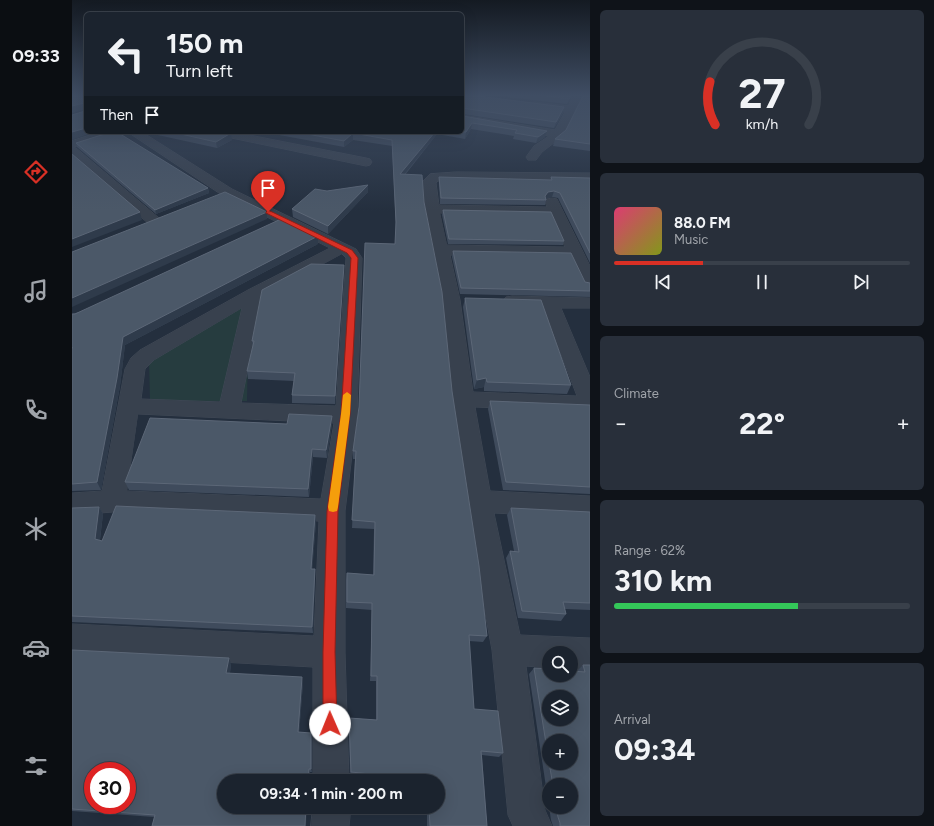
<!DOCTYPE html>
<meta charset="utf-8">
<style>
:root{--surface:#1b232e;--page:#282f3a;--text:#f1f3f6;--muted:#a0a4aa;--line:#39404a;--accent:#d93025}
body{margin:0;font-family:Figtree,sans-serif;background:var(--page);color:var(--text);height:100vh;display:flex;flex-direction:column;font-size:15px;white-space:nowrap}
*{box-sizing:border-box;margin:0}
p{font-size:13px;color:var(--muted)}
.icon{flex:none;width:22px;height:22px;fill:none;stroke:currentColor;stroke-width:2;stroke-linecap:round;stroke-linejoin:round}
.map{position:relative;flex:1;overflow:hidden}
.details{display:flex;flex-direction:column;gap:10px;padding:10px;background:#0f1319;width:344px}
.details>*{flex:none}
.banner{position:absolute;left:12px;top:12px;width:380px;height:122px;border-radius:6px;box-shadow:0 4px 16px #0002,0 0 0 1px var(--line);background:#1b232e;color:var(--text);overflow:hidden}
.controls{position:absolute;left:470px;top:646px;display:grid;gap:8px}
.controls a{display:grid;place-items:center;width:36px;height:36px;border-radius:50%;background:var(--surface);box-shadow:0 4px 16px #0002,0 0 0 1px var(--line);font-size:20px}
.speed{position:absolute;left:12px;top:762px;display:flex;gap:8px;font-size:20px;font-weight:700;text-align:center}
.speed>*{display:grid;place-content:center;width:52px;height:52px;border-radius:50%;background:var(--surface);box-shadow:0 4px 16px #0002,0 0 0 1px var(--line);line-height:1}
.speed .limit{border:6px solid #d22;background:#fff;color:#111}
.pin{position:absolute;display:grid;place-items:center;width:34px;height:34px;color:#fff;margin:-41px -17px;border-radius:50% 50% 50% 0;rotate:-45deg;box-shadow:0 0 4px #0007}
.pin .icon{rotate:45deg}
.me{position:absolute;width:44px;margin:-22px;rotate:359deg;stroke-linejoin:round;filter:drop-shadow(0 0 3px #0008)}
.turn{display:flex;align-items:center;gap:14px;height:84px;padding:0 16px;font-size:18px}
.turn .icon{width:52px;height:52px;stroke-width:2.5}
.turn b{display:block;font-size:28px;line-height:34px}
.then{display:flex;align-items:center;height:38px;padding:0 16px;background:#0003;gap:8px;font-size:15px}
.big{font-size:30px;font-weight:700;line-height:1.1}
.details .tile{flex:1;display:flex;flex-direction:column;justify-content:center;gap:6px;min-width:0;padding:0 14px;border-radius:6px;background:var(--page)}
.details .dial{align-items:center;gap:0}
.dial svg{height:104px;overflow:visible;fill:none;stroke:var(--line);stroke-width:7;stroke-linecap:round;text-anchor:middle}
.dial text{fill:var(--text);stroke:none}
.song{display:flex;align-items:center;gap:12px}
.cover{width:48px;height:48px;border-radius:6px;background:linear-gradient(135deg,hsl(340 70% 55%),hsl(70 70% 35%))}
.played{height:4px;border-radius:2px;background:linear-gradient(90deg,var(--accent) 30%,var(--line) 30%)}
.keys{display:flex;justify-content:space-around;direction:ltr}
.heat{display:flex;justify-content:space-between;align-items:center;font-size:22px;direction:ltr}
.charge{height:6px;border-radius:3px;background:linear-gradient(90deg,#34c759 62%,var(--line) 0)}
.trip{position:absolute;left:145px;top:774px;width:228px;height:40px;border-radius:20px;background:var(--surface);box-shadow:0 4px 16px #0002,0 0 0 1px var(--line);font-weight:700;line-height:40px;text-align:center}
main{display:flex;flex:1;min-height:0}
.menu{display:flex;flex-direction:column;width:72px;justify-content:space-around;align-items:center;background:#0b0e12;color:var(--muted)}
.menu .icon{width:28px;height:28px}
.menu .current{color:var(--accent)}
.menu b{font-size:18px;color:var(--text)}
.map>svg:first-child{display:block}
.green{fill:#263c3f}
.lines{fill:none;stroke-linecap:round;stroke-linejoin:round}
.street-casing{stroke:#414a57;stroke-width:1}
.street{fill:#38414e;fill-rule:evenodd}
.wall{fill:#3f4b5c;fill-rule:evenodd}
.shaded-wall{fill:#2f3b4b}
.building{fill:#4b5868;stroke:#5c6777;fill-rule:evenodd}
.route{fill:#d93025;stroke:#8d1f18}
.slow{fill:#f59e0b}
</style>
<main>
<nav class="menu">
<b>09:33</b>
<svg class="icon current" aria-label="directions" viewBox="0 0 24 24"><path d="M12 3l9 9-9 9-9-9zM9 14v-3h6M13 9l2 2-2 2"/></svg>
<svg class="icon" aria-label="music" viewBox="0 0 24 24"><path d="M9 18V5l10-2v13"/><circle cx="6" cy="18" r="3"/><circle cx="16" cy="16" r="3"/></svg>
<svg class="icon" aria-label="phone" viewBox="0 0 24 24"><path d="M5 4h4l2 5-3 2q2 4 5 5l2-3 5 2v4C11 20 4 13 5 4z"/></svg>
<svg class="icon" aria-label="climate" viewBox="0 0 24 24"><path d="M12 3v18M4 7l16 10M4 17L20 7"/></svg>
<svg class="icon" aria-label="car" viewBox="0 0 24 24"><path d="M5 17H2v-5l4-1 3-4h7l3 4 3 1v5h-3M9 17h6M6 11h13"/><circle cx="7" cy="17" r="2"/><circle cx="17" cy="17" r="2"/></svg>
<svg class="icon" aria-label="filters" viewBox="0 0 24 24"><path d="M4 7h16M4 17h16"/><circle cx="9" cy="7" r="2"/><circle cx="15" cy="17" r="2"/></svg>
</nav>
<div class="map">
<svg width="518" height="826" viewBox="0 0 518 826">
<rect width="100%" height="100%" fill="#242f3e"/>
<path class="green" d="M177,300L175,401H78L77,362Z"/>
<g class="lines">
<g class="street-casing">
<path id="street" d="M501,96H511L491,136L470,152L464,160H456L454,157L462,146L477,136L390,121V115L483,130L493,112L462,108L457,105L462,102L496,106Z
M28,132H45L43,134L6,146L0,147V141Z
M56,132H70L160,189L284,249L290,258L285,415L273,511V652L277,781H241V667L0,654V624L242,636L247,521L41,512L0,515V493L30,491L53,369L59,358L68,350L176,290L258,248L150,195ZM270,254L274,258L264,406L169,403L190,297ZM170,308L148,402L69,399L73,369L82,360ZM66,414L262,423L249,499L55,491Z
M139,132H162L294,158L298,159L300,162L298,165L294,166L145,135Z
M0,147L4,148L87,218L89,221L87,224L82,225L77,224L0,157Z
M384,172L518,173V181L384,180L366,181L364,183L367,205L475,207L473,202L475,199L480,198L485,199L518,266V288L512,287L510,283L498,257L378,255L388,300L401,392L505,396L471,307L434,305L431,301L434,297L440,296L518,298V308H489L518,377V412L403,407L418,491L518,496V518L422,513L448,635L518,638V670L499,669V653H477V668L454,666L473,810L480,826H441L436,815L420,650L401,548L380,399L370,300L353,209L350,182L358,174ZM368,213L479,215L493,247L375,245Z
M241,807H279L277,826H239Z"/>
</g>
<use href="#street" class="street"/>
</g>
<path class="wall" d="M390,96L492,107L491,113L482,128L391,114V116L473,137L464,143L441,139L442,136L399,129L393,139L365,134L333,175L352,202L380,391L415,636L411,642L397,641L402,709L431,753L427,757L410,755L415,826H355V810L315,807H366V781H307V778L278,776L277,723V718L304,720V681H298L300,610L274,608V580L275,573L301,575L302,529L280,528L283,459H281V451L323,244L324,229L320,146L281,140L272,147L191,132H390Z
M428,96H500L495,104Z
M518,96V151L481,146L483,139L494,130Z
M72,132H153L160,140L145,148Z
M4,143L136,188L137,193L84,214L5,147Z
M367,177L478,180L479,177L518,178V263L486,198L480,197L475,198L474,199V200L473,205L368,204L367,182Z
M296,185V192L256,234L221,217L220,209L255,191Z
M371,210L492,241L491,245L376,244L370,215Z
M246,244L53,345L48,386L29,490L0,491V314Z
M381,251L518,283V297L388,294L380,257Z
M271,273L263,404L220,403V395L222,381L176,379L175,371L181,347L180,341Z
M393,298L499,385L495,394L412,391V387L402,389L391,307Z
M418,401L518,405V494L431,490L416,409Z
M215,424H260L255,458L241,457L237,497L57,490L53,482Z
M27,507L31,514L28,540L30,541L243,515L244,522L240,569H243V576L241,633L0,622V508Z
M439,508L518,512V610L493,609L494,614L489,621L446,618L434,558L438,551H442L435,515Z
M0,650L159,664L158,673L231,683L227,732L239,733L240,772H238L237,781H152L234,826H80L82,817L0,811Z
M511,665H518V826H481L479,820L457,674L462,668L505,671ZM477,785H499V807H477Z"/>
<path class="shaded-wall" d="M498,96H500L495,104L497,99Z
M12,103L14,109L0,113V106Z
M492,107L491,113L482,128L484,122Z
M400,123L399,129L393,139L394,132Z
M14,128V132H22L0,140V132Z
M475,131L473,137L464,143L466,137Z
M363,132H365V134L327,181L328,174Z
M159,133L160,140L145,148L144,142Z
M281,133V140L272,147V141Z
M296,185V192L256,234V226Z
M136,188L137,193L84,214L83,210Z
M482,191L480,197L475,198L472,201L473,196L476,192Z
M68,212L70,220L0,247V239Z
M195,212V219L0,307V298Z
M246,236V244L53,345L48,386L29,490L25,482L51,337Z
M414,378L412,387L402,389L405,380Z
M260,416V424L255,458L254,450Z
M240,449L241,457L237,497L236,489Z
M27,507L31,514L27,546L23,539Z
M243,515L244,522L240,575L239,569Z
M243,569V576L241,633L240,627Z
M157,658L159,664L157,679L154,673Z
M230,677L231,683L227,737L226,732Z
M239,733L240,738V772L239,769Z
M237,769L238,772L237,781H236Z
M234,807H235L234,826H233Z"/>
<path class="building" d="M0,96H14V128L0,132V115L13,111L14,104L12,103L0,106Z
M390,96H406L492,107L484,122L390,108L391,116L475,131L466,137L443,133L445,130L400,123L394,132H390Z
M475,96H498L497,99Z
M511,96H518V144L483,139L494,130Z
M39,132H45L136,188L83,210L4,143Z
M100,132H153L159,133L144,142Z
M225,132H363L328,174L350,175L352,202L370,292L380,391L407,566L415,636L397,635L402,709L426,711L431,753L409,751L415,826H358L357,808L350,807H366V781H308V775L279,772L277,718L305,720V676H299L300,603L275,602V573L302,575L303,522L280,520L284,451H281L287,407L293,243L323,244L324,222L320,140L281,133L272,141Z
M0,154L68,212L0,239Z
M367,177L480,180L479,177L518,178V253L488,193L482,191L476,192L473,196L474,200L369,198Z
M296,185L256,226L220,209L243,189L255,191Z
M153,192L195,212L0,298V252Z
M371,210L479,212L492,241L377,239Z
M209,219L246,236L51,337L45,378L25,482L0,484V348H1L0,347V314H3Z
M381,251L499,253L513,282L518,283V291L389,288Z
M239,264L272,265L263,396L220,395L223,373L175,371L182,341H180L190,290Z
M393,298L469,300L499,385L415,382L414,378L405,380Z
M418,401L518,405V487L434,482Z
M217,414L260,416L254,450L240,449L236,489L53,482L78,418L215,424Z
M44,506L243,515L239,569H243L240,627L0,616V508L27,507L23,539L30,541Z
M439,508L518,512V603L491,602L494,614L450,611L438,551L447,552Z
M0,650L157,658L154,673L230,677L226,732L239,733V769H237L236,781H152V807H234L233,826H80L83,815L0,809ZM21,771H55V805H21Z
M511,665H518V826H488V823L486,817L484,807H499V785H481L477,763H499V741H477V762L462,668L477,669V675H499V671L513,672ZM477,697H499V719H477Z"/>
<linearGradient id="sky" x2="0" y2="1"><stop stop-color="#141a22"/><stop offset="0.45" stop-color="#3f4d63"/><stop offset="1" stop-color="#3f4d63" stop-opacity="0"/></linearGradient>
<rect width="518" height="211" fill="url(#sky)"/>
<path class="route" d="M196,210L280,250L286,258L278,414L266,511L263,652L265,724L263,729L258,731L253,729L251,724V652L255,511L269,414L279,258L275,253L194,213V212Z"/>
<path class="slow" d="M275,392L279,395L278,414L266,507L265,511L261,512L257,511L256,507L269,414L271,395Z"/>
</svg>
<div class="controls">
<a><svg class="icon" aria-label="search" viewBox="0 0 24 24"><circle cx="10" cy="10" r="6"/><path d="M15 15l6 6"/></svg></a>
<a><svg class="icon" aria-label="layers" viewBox="0 0 24 24"><path d="M12 4l9 5-9 5-9-5zM3 14l9 5 9-5"/></svg></a>
<a>+</a>
<a>−</a>
</div>
<div class="speed"><div class="limit">30</div></div>
<div class="pin" style="left:196px;top:212px;background:#d93025"><svg class="icon" aria-label="arrive" viewBox="0 0 24 24"><path d="M6 21V4h12l-3 4 3 4H6"/></svg></div>
<svg class="me" style="left:258px;top:724px" viewBox="-20 -20 40 40"><circle r="19" fill="#fff"/><path d="M0-13L10 11 0 6-10 11z" fill="#d93025"/></svg>
<div class="trip">09:34 · 1 min · 200 m</div>
<div class="banner">
<div class="turn"><svg class="icon" aria-label="left" viewBox="0 0 24 24"><path d="M17 20v-9H6M10 6l-5 5 5 5"/></svg><div><b>150 m</b>Turn left</div></div>
<div class="then">Then<svg class="icon" aria-label="arrive" viewBox="0 0 24 24"><path d="M6 21V4h12l-3 4 3 4H6"/></svg></div>
</div>
</div>
<section class="details">
<div class="tile dial"><svg viewBox="0 0 100 80">
<path d="M14 69A42 42 0 1 1 86 69"/>
<path d="M14 69A42 42 0 0 1 10 36" stroke="#d93025"/>
<text x="50" y="56" font-size="32" font-weight="700">27</text>
<text x="50" y="72" font-size="11">km/h</text>
</svg></div>
<div class="tile">
<div class="song"><i class="cover"></i><div><b>88.0 FM</b><p>Music</p></div></div>
<div class="played"></div>
<div class="keys"><svg class="icon" aria-label="previous" viewBox="0 0 24 24"><path d="M18 5L8 12l10 7zM5 5v14"/></svg><svg class="icon" aria-label="pause" viewBox="0 0 24 24"><path d="M8 5v14M16 5v14"/></svg><svg class="icon" aria-label="next" viewBox="0 0 24 24"><path d="M6 5l10 7-10 7zM19 5v14"/></svg></div>
</div>
<div class="tile"><p>Climate</p>
<div class="heat"><a>−</a><b class="big">22°</b><a>+</a></div>
</div>
<div class="tile"><p>Range · 62%</p><b class="big">310 km</b><div class="charge"></div></div>
<div class="tile"><p>Arrival</p><b class="big">09:34</b></div>
</section>
</main>
